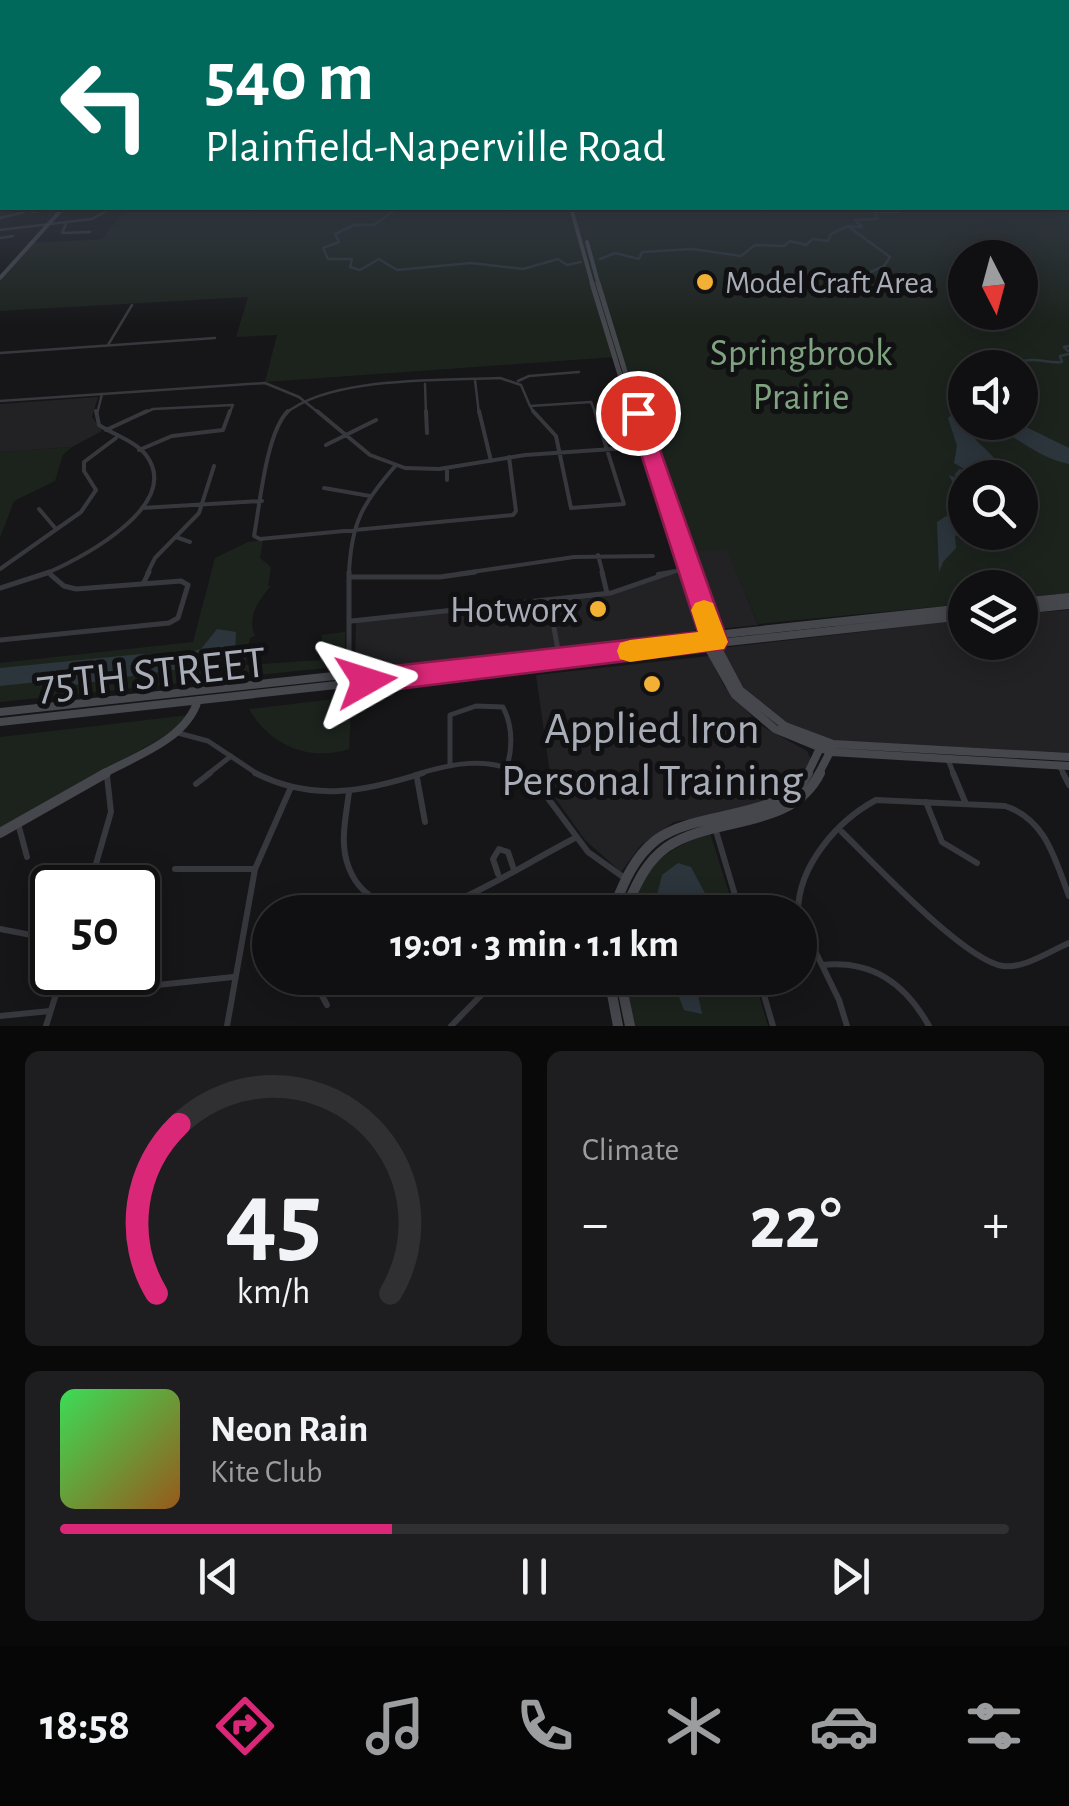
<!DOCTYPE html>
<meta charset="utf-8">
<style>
:root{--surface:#101012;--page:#1e1e20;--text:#f1f3f6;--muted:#9c9d9f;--line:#303032;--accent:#db2777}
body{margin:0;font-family:"Alegreya Sans",sans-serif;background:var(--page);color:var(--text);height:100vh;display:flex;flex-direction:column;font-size:38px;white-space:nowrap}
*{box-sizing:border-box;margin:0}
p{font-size:32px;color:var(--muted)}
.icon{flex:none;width:55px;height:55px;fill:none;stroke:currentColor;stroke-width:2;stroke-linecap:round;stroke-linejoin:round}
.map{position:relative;height:1026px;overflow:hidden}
.details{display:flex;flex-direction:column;gap:25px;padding:25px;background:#09090a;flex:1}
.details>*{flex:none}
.hud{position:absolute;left:0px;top:0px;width:1070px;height:210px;box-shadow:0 5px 25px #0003,0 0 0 2px var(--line);background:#00695c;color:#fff;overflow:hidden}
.needle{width:65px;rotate:174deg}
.tools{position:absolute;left:948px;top:240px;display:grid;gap:20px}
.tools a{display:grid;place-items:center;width:90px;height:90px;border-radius:50%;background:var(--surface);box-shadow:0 5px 25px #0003,0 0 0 2px var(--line);font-size:50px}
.speed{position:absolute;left:30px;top:865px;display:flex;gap:20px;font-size:50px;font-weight:700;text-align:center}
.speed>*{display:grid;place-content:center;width:130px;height:130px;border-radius:50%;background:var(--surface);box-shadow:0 5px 25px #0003,0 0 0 2px var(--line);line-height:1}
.speed .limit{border:5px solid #111;border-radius:15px;background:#fff;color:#111}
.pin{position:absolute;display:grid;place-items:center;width:85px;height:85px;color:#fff;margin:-42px;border:5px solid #fff;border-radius:50%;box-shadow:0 2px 10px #0007}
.me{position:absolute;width:110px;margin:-55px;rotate:84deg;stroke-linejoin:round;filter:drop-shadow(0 0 8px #0008)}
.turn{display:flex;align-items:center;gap:35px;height:210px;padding:0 40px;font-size:45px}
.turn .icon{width:130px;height:130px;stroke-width:2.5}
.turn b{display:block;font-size:70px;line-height:85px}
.big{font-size:75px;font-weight:600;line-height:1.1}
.details .card{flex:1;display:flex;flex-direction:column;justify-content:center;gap:15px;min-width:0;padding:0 35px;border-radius:15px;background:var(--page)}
.details .dial{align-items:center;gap:0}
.dial svg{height:260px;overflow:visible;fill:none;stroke:var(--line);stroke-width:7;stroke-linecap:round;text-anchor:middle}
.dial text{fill:var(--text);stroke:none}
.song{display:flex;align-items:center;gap:30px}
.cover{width:120px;height:120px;border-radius:15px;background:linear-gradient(135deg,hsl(130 70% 55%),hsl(30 70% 35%))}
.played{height:10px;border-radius:5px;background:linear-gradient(90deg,var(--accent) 35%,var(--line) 35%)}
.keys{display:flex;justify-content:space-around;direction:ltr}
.heat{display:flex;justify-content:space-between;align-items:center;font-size:55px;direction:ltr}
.details .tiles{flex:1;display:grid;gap:25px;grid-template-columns:1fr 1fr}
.card:last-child{grid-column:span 2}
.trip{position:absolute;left:252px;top:895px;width:565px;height:100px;border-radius:50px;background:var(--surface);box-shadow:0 5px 25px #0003,0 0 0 2px var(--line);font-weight:600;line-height:100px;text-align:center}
.menu{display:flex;height:160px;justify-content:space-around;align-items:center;background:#060607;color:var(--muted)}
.menu .icon{width:70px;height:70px}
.menu .selected{color:var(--accent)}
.menu b{font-size:45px;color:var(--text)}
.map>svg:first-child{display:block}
.built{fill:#222225}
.green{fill:#1c231d;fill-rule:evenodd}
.water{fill:#2c353c}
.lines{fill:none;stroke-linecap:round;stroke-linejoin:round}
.stream{stroke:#2c353c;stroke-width:2.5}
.street-far3{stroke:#37383d;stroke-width:2.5}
.street-far2{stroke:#37383d;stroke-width:4}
.street-far1{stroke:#37383d;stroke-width:5}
.street{stroke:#37383d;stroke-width:6}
.secondary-far4{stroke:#45474d;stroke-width:4}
.secondary-far3{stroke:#45474d;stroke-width:5}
.secondary-far2{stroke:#45474d;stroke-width:6}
.secondary-far1{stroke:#45474d;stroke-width:8}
.secondary{stroke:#45474d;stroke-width:10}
.route{fill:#db2777;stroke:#8e194d;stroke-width:2.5}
.slow{fill:#f59e0b}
.poi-dot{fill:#f2b134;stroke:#111113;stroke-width:4}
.labels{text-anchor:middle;stroke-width:10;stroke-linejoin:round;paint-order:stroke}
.far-poi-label{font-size:32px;fill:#a8adb8;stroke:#111113;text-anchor:start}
.park-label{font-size:38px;fill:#7fa381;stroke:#111113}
.poi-label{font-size:38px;fill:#a8adb8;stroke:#111113;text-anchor:end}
.near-street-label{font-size:45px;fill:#a8adb8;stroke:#111113}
.near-poi-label{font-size:45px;fill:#a8adb8;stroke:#111113}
</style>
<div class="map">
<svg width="1069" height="1026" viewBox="0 0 1069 1026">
<rect width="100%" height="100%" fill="#161618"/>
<path class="built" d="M98,397L92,417L102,431L72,447L0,452V404Z
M727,548L758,625L716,629L709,618L687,552Z
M681,570L698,625L694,632L359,669L355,666L356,620L611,593Z
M1069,610V755L836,742L788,724L750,696L735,679L721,648L965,620V642H1020V614Z
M709,656L724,686L760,725L807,751L812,762L788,791L743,809L674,822L641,845L621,872L585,840L553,795L536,675Z"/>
<path class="green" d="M1069,183V593L1020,598V588H965V604L758,624L727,549L687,552L620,356L617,358L645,442L615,357L265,382L277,335L236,337L248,297L0,311V280L33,243L102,239L126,208H1068ZM965,258H1020V312H965ZM965,368H1020V422H965ZM965,478H1020V532H965Z
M72,447L63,455L55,481L14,501L0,538V452Z
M263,540L260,558L271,567L268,586H271C260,599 246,616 255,636L250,638L245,665L320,660L322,635L345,632V666L0,702V663L193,642L215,558L248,542Z
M352,697L349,749C309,762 269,745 249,709Z
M190,715L181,727L0,829V737Z
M710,833L735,912H627C648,863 661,852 710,833Z
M624,978H754L768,1026H634Z"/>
<path class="water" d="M965,406C965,445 985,440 1001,468L998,473L973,474L954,463L957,446L948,418Z
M976,423H1018L1069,448V464C1034,458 1010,427 976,423Z
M949,475L965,481V498L959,501L956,513L965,521L967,533L955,536L956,548L943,562L939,572L937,522L953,512L958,493Z
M217,629L236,632L235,658L231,656L226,662L73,685L47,681L0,686V668L141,654L174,657L201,649Z
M678,863L691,867L715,912H660L654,907L662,875Z
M647,978H706L696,986L702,1014L684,1010L679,997L651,984Z"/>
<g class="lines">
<path class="stream" d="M398,208L374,225H354L335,234L339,242L323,248L328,259H352L350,267L360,270L379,259L397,270L471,263L523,269L558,259L567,265L581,262
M849,227L890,257L884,266L866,274
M600,259L615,253L639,259L642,252L692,249L741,256L755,245L784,246L790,241L806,245L813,239L828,241L831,234L848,226L862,227L855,220L877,219L875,212H900L894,208
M1068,351L1064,347L1069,346
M1020,369L1023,361C1037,357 1048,364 1062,362L1060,356L1069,354
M956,475L960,470"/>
<path class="street-far3" d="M21,208L35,212
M0,218L24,212
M66,224L62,233L90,232
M0,230L92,219L112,208
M0,238L13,236
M108,345L132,305
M0,353L215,338
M475,380L479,414
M518,381L529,376L579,372
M425,384L426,414
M0,401L265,383L299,397L320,414
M530,406L535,414
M530,406L591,402L596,414
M97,414L102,394
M142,414L153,409L233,405L229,414
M285,414C330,376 442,381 500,378L521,385L530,406"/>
<path class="street-far2" d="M288,411C266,433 260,504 254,536L260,539L513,515L516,511L509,457
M317,411L370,455L405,468L439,469L525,455L642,447
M426,411L427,433
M479,411L491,461
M533,411L556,436L571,508L624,504L595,411
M106,430L147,411
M326,445L376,420
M139,450L172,436L223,430L230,411
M447,470V480
M324,488L370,496
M142,508L262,501
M39,509L56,529
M176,537L190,542
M598,555L603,574
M0,569L81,512L96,490L84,471V462L116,438
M45,574C79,559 184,506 146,455C135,441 114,435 99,425L96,411
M147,574L155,558L199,513L214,466
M349,574C351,522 363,503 396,465
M458,574L574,557L653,556
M658,574L683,570"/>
<path class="street-far1" d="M602,572L607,593
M351,577H440L475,572
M143,584L149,572
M0,588L50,572
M549,600L558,650
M352,621L611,593L672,572
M0,640L169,623L178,618L188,585L181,581L76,589L64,586L51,575
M349,672V572
M178,733L208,741L259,775
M949,762L954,775
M450,766V715L476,706L503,707C513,727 513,746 507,767
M1060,767L1064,775
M207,775L231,756
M415,775C452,763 488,756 524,775"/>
<path class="street" d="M255,773C312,802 364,792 423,773
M519,773L544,793L588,852L626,879
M953,773L966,804
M1063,773L1069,785
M417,778L425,822
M196,784L210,773
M349,792C346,817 339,844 349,868C363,906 412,918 447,905C491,887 534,859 577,837
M926,802L942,842L977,863
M19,827L27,857
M716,831L740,912
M842,832C873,862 964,960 1003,966C1024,969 1050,951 1069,943
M175,869H255
M498,874L493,859L499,849L508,852L514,870
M89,888L111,812L107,776
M356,912L369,896
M798,912C798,866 837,821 876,800L1005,806C1046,819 1055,860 1069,896
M800,920L839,1000L847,1026
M0,929L52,939
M822,965C872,960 905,983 929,1026
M320,978V992L327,1005
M759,978L773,1026
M148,986L233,977
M0,1016L50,1011
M46,1026L63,972
M227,1026L255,869L291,787
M451,1026L498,978"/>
<path class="secondary-far4" d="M571,208L593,286
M587,242L599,286
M0,278L63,208"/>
<path class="secondary-far3" d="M592,283L632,414
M598,283L638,414"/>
<path class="secondary-far2" d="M631,411L684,574
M637,411L692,574"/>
<path class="secondary-far1" d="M684,572L709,649L735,695L775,729L831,752L1069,766
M691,572L714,641L740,690L785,726L833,744L1069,757
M1020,602L1069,597
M1020,610L1069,605
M0,712L965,608
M0,722L965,616
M101,775C135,756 186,740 198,700
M807,775L821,746
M818,775L831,750"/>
<path class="secondary" d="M0,833L106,773
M612,912C623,885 632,859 656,840C697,809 783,821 808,773
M624,912C635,888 644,863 667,847C715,815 791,831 820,773
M609,978L618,1026
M620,978L630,1026"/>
</g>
<linearGradient id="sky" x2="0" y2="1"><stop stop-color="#0c0c0d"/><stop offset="0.56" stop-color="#363c48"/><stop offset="1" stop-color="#363c48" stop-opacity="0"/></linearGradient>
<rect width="1069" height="326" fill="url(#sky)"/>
<path class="route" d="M638,407L647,413L728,642L724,649L366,693L357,690L353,681L357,672L366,669L698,632L628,413Z"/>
<path class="slow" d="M704,600L713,603L728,642L724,649L630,662L620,659L617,651L620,643L630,640L698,632L691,610L695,603Z"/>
<g class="poi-dot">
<circle cx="705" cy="282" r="10"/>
<circle cx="598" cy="609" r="10"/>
<circle cx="652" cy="684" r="10"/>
</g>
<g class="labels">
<g class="far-poi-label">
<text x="725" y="293">Model Craft Area</text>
</g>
<g class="park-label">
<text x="801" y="365">Springbrook<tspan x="801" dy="44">Prairie</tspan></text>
</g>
<g class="poi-label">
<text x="578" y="622">Hotworx</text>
</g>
<g class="near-street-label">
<text transform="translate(151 672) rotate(-6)" y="16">75TH STREET</text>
</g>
<g class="near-poi-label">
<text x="652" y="743">Applied Iron<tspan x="652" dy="52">Personal Training</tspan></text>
</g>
</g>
</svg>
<div class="tools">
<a><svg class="needle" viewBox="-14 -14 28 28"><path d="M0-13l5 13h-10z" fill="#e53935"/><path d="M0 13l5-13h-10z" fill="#9c9d9f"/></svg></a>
<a><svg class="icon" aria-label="sound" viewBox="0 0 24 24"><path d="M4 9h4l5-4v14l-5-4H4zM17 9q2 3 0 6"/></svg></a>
<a><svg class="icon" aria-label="search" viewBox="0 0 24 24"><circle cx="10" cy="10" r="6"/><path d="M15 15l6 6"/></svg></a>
<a><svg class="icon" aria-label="layers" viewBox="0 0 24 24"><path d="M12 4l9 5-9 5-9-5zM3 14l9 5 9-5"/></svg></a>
</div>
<div class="speed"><div class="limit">50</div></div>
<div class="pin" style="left:638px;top:413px;background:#d93025"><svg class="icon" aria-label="arrive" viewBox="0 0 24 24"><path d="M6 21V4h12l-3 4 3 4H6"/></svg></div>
<svg class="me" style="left:366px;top:681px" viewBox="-20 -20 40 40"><path d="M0-17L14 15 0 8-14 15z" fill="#db2777" stroke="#fff" stroke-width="4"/></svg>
<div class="trip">19:01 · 3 min · 1.1 km</div>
<div class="hud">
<div class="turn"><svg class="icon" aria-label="left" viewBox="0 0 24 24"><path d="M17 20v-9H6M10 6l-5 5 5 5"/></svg><div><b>540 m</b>Plainfield-Naperville Road</div></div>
</div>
</div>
<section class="details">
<div class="tiles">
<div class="card dial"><svg viewBox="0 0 100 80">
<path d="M14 69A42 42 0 1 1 86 69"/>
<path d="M14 69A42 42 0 0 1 21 17" stroke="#db2777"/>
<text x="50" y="56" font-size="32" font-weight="700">45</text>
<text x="50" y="72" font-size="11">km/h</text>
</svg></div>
<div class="card"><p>Climate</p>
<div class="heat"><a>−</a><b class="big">22°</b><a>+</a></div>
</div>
<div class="card">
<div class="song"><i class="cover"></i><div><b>Neon Rain</b><p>Kite Club</p></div></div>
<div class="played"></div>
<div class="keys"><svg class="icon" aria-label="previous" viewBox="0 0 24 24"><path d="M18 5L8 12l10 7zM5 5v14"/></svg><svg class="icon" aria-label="pause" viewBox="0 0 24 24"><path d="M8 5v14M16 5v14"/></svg><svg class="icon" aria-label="next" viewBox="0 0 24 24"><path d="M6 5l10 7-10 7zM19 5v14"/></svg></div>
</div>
</div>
</section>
<nav class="menu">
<b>18:58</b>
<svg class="icon selected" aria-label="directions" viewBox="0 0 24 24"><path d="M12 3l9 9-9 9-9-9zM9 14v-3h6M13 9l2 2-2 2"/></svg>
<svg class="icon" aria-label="music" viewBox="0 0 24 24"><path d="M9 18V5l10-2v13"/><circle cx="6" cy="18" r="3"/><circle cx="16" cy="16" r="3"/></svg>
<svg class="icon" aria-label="phone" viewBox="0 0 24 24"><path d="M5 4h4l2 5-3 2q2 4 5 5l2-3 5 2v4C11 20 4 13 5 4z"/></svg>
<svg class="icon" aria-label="climate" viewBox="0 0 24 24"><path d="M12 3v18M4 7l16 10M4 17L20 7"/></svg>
<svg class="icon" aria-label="car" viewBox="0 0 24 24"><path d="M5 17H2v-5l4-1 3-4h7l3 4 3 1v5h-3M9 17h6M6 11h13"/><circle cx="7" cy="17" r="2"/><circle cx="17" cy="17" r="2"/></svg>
<svg class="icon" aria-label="filters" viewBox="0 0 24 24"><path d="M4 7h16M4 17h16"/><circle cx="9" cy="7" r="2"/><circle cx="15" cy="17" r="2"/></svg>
</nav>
